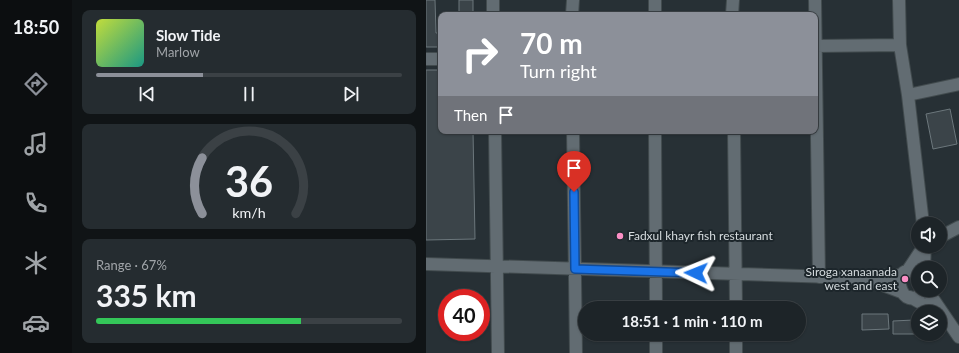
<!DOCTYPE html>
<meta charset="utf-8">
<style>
:root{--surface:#1d2428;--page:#252c30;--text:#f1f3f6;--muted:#a0a4a8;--line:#3b4145;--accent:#8c9099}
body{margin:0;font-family:Lato,sans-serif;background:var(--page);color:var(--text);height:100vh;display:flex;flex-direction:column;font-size:15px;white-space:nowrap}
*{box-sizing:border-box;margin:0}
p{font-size:13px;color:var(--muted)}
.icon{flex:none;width:22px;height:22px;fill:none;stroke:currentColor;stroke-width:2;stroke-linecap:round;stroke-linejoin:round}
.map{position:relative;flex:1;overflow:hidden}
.panel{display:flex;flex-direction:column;gap:10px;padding:10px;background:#101416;width:354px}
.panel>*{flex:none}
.guide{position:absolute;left:12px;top:12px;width:380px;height:122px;border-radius:8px;box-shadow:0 1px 3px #0004,0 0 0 1px var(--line);background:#8c9099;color:#fff;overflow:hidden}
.fabs{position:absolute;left:485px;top:217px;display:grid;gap:8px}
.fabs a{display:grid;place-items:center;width:36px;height:36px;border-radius:50%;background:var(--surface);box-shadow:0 1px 3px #0004,0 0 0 1px var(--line);font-size:20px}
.speed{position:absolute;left:12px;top:289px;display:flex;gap:8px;font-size:20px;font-weight:700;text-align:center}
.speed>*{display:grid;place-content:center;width:52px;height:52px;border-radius:50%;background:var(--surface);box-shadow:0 1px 3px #0004,0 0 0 1px var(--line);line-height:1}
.speed .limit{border:6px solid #d22;background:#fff;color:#111}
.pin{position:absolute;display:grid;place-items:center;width:34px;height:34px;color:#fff;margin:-41px -17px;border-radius:50% 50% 50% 0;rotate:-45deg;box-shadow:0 0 4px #0007}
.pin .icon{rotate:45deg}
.me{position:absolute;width:44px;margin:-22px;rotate:272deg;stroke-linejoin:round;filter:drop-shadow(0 0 3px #0008)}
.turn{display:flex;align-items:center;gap:14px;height:84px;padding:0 16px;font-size:18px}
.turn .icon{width:52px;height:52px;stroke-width:2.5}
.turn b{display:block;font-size:28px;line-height:34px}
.then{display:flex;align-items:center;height:38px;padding:0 16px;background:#0003;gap:8px;font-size:15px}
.big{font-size:30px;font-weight:700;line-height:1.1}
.panel .tile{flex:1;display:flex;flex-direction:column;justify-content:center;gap:6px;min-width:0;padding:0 14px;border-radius:8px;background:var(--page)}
.panel .dial{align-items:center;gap:0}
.dial svg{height:104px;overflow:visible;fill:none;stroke:var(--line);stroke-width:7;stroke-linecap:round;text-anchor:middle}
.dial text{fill:var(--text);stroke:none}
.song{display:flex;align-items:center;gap:12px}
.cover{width:48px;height:48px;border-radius:6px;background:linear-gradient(135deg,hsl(70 70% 55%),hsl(170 70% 35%))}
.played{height:4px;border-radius:2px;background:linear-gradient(90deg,var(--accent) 35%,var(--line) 35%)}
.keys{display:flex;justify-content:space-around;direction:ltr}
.charge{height:6px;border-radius:3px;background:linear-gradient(90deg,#34c759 67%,var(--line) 0)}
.trip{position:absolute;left:152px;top:301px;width:228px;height:40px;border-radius:20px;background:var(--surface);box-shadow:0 1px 3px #0004,0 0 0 1px var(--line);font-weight:700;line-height:40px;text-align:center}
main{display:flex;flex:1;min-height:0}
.menu{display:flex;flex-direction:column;width:72px;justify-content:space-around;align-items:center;background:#0c0e10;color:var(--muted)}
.menu .icon{width:28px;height:28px}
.menu .selected{color:var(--accent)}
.menu b{font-size:18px;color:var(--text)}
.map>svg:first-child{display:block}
.building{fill:#3b4449;stroke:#6c777c}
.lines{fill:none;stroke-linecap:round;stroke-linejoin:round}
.minor-casing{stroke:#424b4e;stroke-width:14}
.minor{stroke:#626c72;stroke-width:12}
.route-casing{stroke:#114b97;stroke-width:10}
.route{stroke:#1a73e8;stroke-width:7}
.poi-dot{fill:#fb8fc5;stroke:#1d262b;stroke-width:1.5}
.labels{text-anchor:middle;stroke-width:4;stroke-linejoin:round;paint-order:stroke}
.poi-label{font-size:12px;fill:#d5dbde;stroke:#1d262b;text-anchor:start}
</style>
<main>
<nav class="menu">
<b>18:50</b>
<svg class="icon selected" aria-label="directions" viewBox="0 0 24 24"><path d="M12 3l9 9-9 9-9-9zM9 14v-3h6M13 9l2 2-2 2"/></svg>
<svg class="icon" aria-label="music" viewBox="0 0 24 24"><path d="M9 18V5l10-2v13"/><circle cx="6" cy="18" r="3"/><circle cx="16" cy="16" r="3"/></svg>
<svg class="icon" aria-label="phone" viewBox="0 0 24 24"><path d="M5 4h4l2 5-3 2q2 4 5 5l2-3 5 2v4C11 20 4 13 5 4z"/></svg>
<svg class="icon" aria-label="climate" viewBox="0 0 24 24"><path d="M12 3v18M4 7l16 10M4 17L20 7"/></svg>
<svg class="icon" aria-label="car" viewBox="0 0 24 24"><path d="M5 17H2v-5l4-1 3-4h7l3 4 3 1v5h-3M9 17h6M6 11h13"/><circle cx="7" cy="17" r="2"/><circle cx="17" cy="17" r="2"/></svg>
</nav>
<section class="panel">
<div class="tile">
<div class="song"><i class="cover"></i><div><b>Slow Tide</b><p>Marlow</p></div></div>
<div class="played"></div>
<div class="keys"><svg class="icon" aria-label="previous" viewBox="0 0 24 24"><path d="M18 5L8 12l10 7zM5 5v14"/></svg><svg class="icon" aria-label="pause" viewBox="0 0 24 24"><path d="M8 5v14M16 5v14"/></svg><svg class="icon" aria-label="next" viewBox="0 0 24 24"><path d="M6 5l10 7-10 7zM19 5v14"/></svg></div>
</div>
<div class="tile dial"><svg viewBox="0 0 100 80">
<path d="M14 69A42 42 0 1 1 86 69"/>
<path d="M14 69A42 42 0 0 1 14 26" stroke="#8c9099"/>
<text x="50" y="56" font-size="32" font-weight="700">36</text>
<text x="50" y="72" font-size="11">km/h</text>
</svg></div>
<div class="tile"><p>Range · 67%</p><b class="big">335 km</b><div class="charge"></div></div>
</section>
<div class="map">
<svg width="533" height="353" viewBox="0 0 533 353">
<rect width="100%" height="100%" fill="#273035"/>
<path class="building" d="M0,0H9L10,33H15V47H0Z
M33,0H47V15H33Z
M0,70H15V131H47L49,239L0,240Z
M524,109L531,144L507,149L500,114Z
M436,314H462L463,329L436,330Z
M488,320V334H467V321Z"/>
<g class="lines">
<g class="minor-casing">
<path id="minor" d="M67,0V15
M229,0V15
M389,0L393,277
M473,0L474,45L482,95L497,224
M146,15L147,0
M306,15L307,0
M389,46L474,45
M0,59H15
M482,95L533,84
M69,131L72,353
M147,131L150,353
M229,131L230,308
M308,131L310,308
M514,237L533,227
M0,264L438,278L450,276L476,275
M498,268L499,246
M480,273L498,246
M492,273C459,259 477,320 497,290
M438,278L475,292
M501,290L533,337
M484,297L511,312
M230,334V353
M310,353V334"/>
</g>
<use href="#minor" class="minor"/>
</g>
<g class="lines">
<g class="route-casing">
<path id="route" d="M148,192L149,269L270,273"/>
</g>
<use href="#route" class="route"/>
</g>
<g class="poi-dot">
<circle cx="194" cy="236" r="4"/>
<circle cx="479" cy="279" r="4"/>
</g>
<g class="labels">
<g class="poi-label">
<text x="202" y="240">Fadxul khayr fish restaurant</text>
<text x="471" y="276" text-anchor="end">Siroga xanaanada<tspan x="471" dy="14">west and east</tspan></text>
</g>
</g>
</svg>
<div class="fabs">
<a><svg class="icon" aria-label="sound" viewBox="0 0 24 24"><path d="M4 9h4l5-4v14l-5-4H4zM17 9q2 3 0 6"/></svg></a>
<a><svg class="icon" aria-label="search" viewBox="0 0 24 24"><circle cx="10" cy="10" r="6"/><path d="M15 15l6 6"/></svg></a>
<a><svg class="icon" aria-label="layers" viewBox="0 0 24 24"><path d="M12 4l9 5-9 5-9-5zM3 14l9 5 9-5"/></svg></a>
</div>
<div class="speed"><div class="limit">40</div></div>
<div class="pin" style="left:148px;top:192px;background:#d93025"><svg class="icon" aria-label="arrive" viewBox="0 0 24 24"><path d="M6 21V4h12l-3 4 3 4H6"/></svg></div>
<svg class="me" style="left:270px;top:273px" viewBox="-20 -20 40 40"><path d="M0-17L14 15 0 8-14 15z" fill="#1a73e8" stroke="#fff" stroke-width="4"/></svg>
<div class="trip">18:51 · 1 min · 110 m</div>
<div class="guide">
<div class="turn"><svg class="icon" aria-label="right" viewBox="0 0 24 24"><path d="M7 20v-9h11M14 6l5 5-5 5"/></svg><div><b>70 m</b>Turn right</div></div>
<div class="then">Then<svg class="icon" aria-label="arrive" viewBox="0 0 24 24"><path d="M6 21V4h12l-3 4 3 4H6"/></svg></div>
</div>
</div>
</main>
